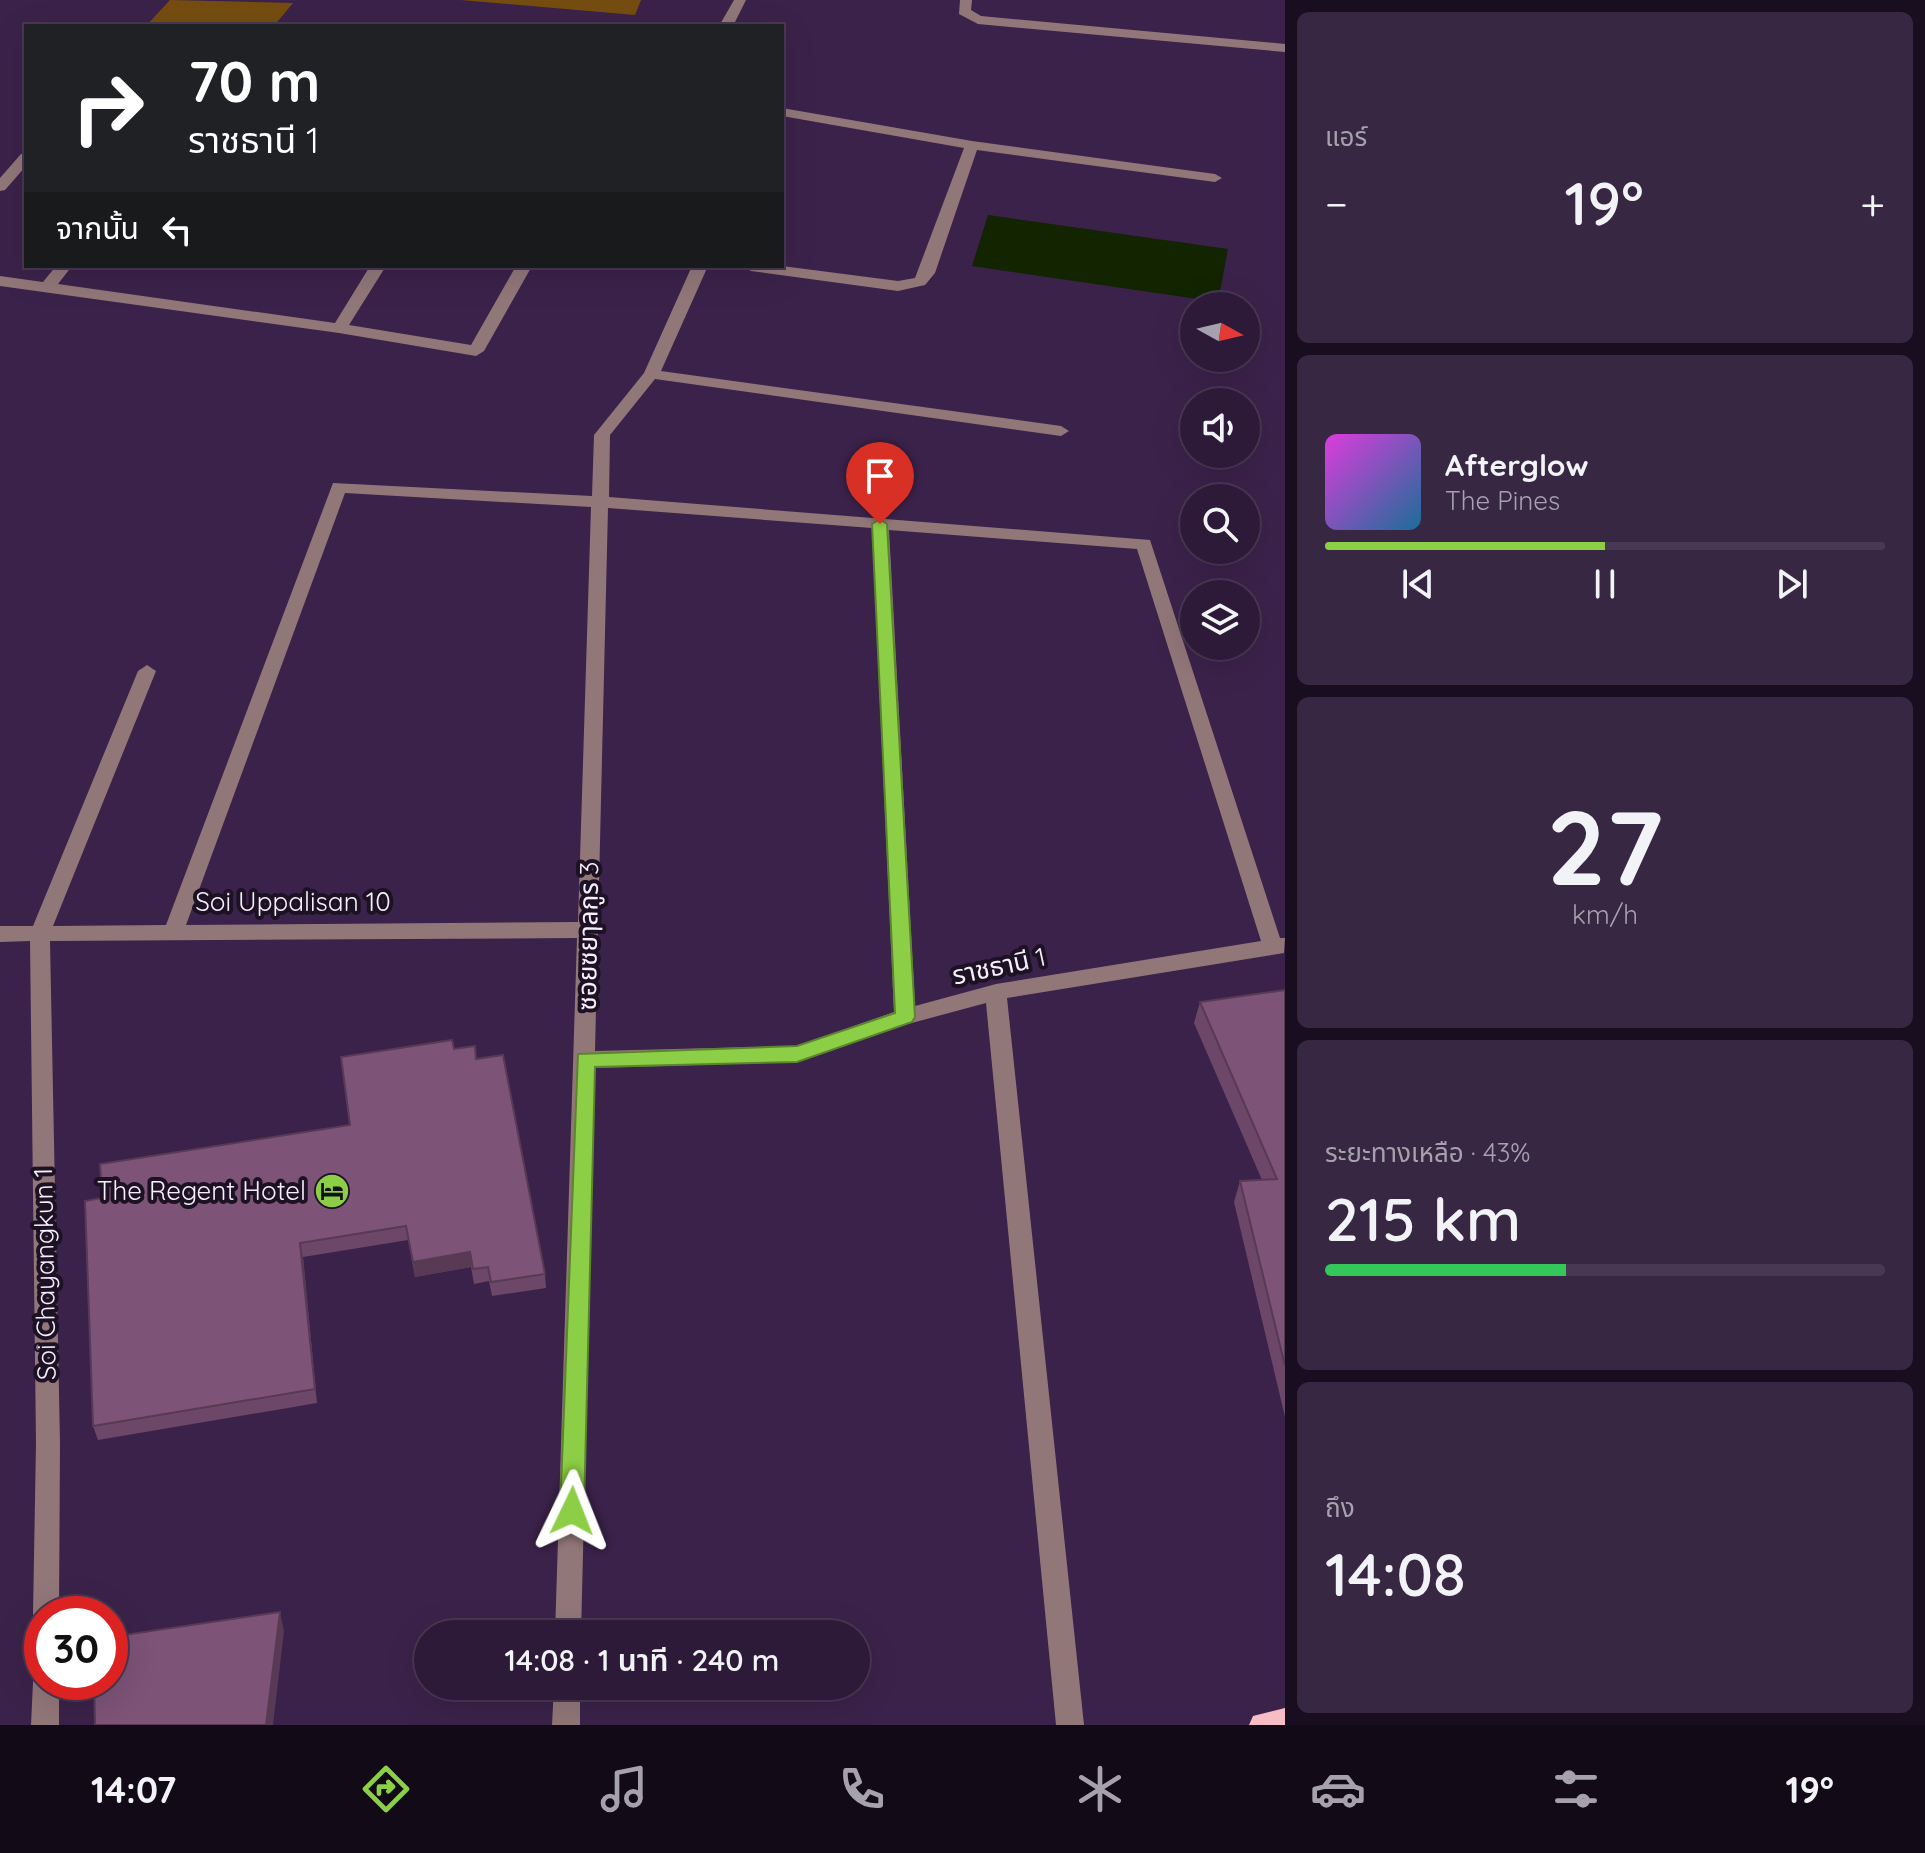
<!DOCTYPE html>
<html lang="th">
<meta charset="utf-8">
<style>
:root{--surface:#2c1a38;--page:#382743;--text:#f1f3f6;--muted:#a6a1ae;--line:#483853;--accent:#8cce45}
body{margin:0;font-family:Quicksand,"Noto Sans Thai",sans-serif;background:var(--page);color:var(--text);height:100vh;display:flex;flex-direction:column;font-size:30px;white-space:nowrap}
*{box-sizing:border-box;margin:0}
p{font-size:26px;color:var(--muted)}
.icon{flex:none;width:44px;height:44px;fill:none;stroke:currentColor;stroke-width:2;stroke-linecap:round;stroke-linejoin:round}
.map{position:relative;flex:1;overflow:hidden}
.panel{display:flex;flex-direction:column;gap:12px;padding:12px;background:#180e1f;width:640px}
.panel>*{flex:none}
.top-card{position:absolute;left:24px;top:24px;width:760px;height:244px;border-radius:0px;box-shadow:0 8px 32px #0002,0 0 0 2px var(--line);background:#202124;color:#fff;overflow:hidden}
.needle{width:52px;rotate:98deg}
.controls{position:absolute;left:1180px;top:292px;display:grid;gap:16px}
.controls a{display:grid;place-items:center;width:80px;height:80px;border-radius:50%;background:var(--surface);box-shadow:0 8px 32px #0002,0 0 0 2px var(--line);font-size:40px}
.speed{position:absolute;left:24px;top:1596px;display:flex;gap:16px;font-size:40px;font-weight:700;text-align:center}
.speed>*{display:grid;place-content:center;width:104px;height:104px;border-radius:50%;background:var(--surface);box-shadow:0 8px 32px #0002,0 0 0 2px var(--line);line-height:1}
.speed .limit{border:12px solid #d22;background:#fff;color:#111}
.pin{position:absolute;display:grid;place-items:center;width:68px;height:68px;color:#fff;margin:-82px -34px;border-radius:50% 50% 50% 0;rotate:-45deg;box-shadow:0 0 8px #0007}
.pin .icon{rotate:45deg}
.me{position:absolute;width:88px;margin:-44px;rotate:2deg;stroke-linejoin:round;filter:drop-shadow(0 0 6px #0008)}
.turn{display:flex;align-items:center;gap:28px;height:168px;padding:0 32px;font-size:36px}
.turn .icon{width:104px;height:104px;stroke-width:2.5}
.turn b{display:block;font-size:56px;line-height:68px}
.then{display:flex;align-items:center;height:76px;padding:0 32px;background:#0003;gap:16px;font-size:30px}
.big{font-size:60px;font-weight:600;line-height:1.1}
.panel .card{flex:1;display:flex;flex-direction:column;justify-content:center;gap:12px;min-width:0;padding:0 28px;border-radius:12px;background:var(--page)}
.panel .dial{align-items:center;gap:0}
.dial b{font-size:104px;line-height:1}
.song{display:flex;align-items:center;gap:24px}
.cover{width:96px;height:96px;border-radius:12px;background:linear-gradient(135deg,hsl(300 70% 55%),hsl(200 70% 35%))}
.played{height:8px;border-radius:4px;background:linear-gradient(90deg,var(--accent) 50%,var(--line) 50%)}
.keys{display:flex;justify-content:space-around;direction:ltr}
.heat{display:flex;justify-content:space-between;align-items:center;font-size:44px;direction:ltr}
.charge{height:12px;border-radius:6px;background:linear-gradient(90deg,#34c759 43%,var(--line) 0)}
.trip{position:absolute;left:414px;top:1620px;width:456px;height:80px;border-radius:40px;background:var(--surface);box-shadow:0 8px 32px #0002,0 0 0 2px var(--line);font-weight:600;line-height:80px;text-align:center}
.tab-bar{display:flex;height:128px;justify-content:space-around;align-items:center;background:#120a16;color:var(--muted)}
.tab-bar .icon{width:56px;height:56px}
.tab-bar .current{color:var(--accent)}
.tab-bar b{font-size:36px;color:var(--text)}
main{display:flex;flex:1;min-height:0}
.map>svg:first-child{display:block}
.green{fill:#754d10}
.water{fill:#132401}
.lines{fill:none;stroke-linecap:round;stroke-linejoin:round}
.minor{fill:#927779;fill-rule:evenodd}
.major{fill:#f6bec4;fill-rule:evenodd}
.wall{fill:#6c4767}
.shaded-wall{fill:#583a54}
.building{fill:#7d5378;stroke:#583a54;stroke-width:2}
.route{fill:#8cce45;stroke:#5b862d;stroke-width:2}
.labels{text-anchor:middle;stroke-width:8;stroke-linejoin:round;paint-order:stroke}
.street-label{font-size:26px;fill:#f6edfd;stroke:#1c1223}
.poi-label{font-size:26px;fill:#f6edfd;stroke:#1c1223;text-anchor:end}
</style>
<main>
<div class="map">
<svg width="1285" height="1725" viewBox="0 0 1285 1725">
<rect width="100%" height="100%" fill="#3b224a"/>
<path class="green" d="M170,0L293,3L274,26H146Z
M461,0H641L635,15Z"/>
<path class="water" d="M988,215L1228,249L1218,302L972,266Z"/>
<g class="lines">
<path class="minor" d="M734,0H746L733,26H719Z
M960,0H972L971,10L981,16L1285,44V52L978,24L959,14Z
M782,108L972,141L1215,174L1222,178L1215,182L977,150L935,273L925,285L898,291L751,271L743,266H782L898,281L915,278L964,148L782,116Z
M26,153V166L5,190L0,191V178L21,154Z
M56,266H72L58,284L335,323L370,266H386L349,325L471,345L516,266H532L484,351L476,356L339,333L0,286V276L43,282Z
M692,266H708L661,371L1061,426L1069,431L1061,436L655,379L610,435L609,497L1150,540L1280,938H1285L1284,953L1007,998L1084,1725H1056L986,1003L908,1024L797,1062L595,1068L581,1634H555L577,938L50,941L60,1443L59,1614H42V1625L37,1623L33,1614L36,1443L30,941L0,942V926H33L138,671L147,665L156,671L53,926L166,925L333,483L592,496L594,435L644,373ZM345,493L591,507L578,922L186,925ZM608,508L872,528L894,1012L797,1046L595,1051ZM889,530L1137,549L1261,941L996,984L915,1006Z
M42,1671V1682H59V1725H31L33,1682L37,1673Z
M554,1686H580V1725H552Z"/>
<path class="major" d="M1285,1708V1725H1249L1253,1716Z"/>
</g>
<path class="wall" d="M1285,990V1417L1234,1202L1240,1181L1262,1180L1194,1023L1200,1002Z
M454,1049L476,1059L545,1274L546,1288L492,1296L489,1281L474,1284L471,1267L415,1277L408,1240L303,1257L317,1403L98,1440L93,1426L102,1198L350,1125Z"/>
<path class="shaded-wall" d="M300,1243L303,1257L317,1403L315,1389Z
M470,1252L471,1267L415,1277L413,1262Z
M280,1612L284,1631L273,1725H266Z"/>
<path class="building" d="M1285,990V1366L1240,1181L1277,1179L1200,1002Z
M452,1040L454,1049L475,1046L476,1059L503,1055L545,1274L491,1282L488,1267L473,1269L470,1252L413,1262L406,1226L300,1243L315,1389L93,1426L85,1201L102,1198L100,1164L350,1125L341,1057Z
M280,1612L266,1725H95L94,1682H110V1637Z"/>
<path class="route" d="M880,519L887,524L915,1017L912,1022L797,1062L595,1067L584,1511L580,1518L572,1521L564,1518L560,1511L578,1054L797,1046L895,1013L872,524Z"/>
<defs>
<g id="hotel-disc" transform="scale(1.8)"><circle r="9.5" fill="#8cce45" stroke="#1c1223"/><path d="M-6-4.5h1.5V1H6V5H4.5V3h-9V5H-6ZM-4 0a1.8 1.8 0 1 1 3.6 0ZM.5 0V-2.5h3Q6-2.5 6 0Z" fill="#111"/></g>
</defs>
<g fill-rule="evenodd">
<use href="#hotel-disc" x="332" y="1191"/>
</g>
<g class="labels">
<g class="street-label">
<text x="293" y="911">Soi Uppalisan 10</text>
<text transform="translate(588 936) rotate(-89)" y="9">ซอยซยๅลกูร 3</text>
<text transform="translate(999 966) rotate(-12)" y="9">ราชธานี 1</text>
<text transform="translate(45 1274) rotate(-91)" y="9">Soi Chayangkun 1</text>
</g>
<g class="poi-label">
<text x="306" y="1200">The Regent Hotel</text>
</g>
</g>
</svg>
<div class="controls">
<a><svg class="needle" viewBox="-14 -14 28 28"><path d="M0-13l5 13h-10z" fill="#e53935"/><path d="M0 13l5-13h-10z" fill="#a6a1ae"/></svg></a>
<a><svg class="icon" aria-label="sound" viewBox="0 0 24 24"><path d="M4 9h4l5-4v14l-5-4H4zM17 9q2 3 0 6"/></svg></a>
<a><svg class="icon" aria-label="search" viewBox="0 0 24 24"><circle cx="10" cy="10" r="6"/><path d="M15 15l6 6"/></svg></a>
<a><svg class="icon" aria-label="layers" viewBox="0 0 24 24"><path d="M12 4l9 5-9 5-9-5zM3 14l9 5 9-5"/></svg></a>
</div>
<div class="speed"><div class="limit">30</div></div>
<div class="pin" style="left:880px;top:524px;background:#d93025"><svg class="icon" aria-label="arrive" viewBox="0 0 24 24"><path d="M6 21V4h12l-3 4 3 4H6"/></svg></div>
<svg class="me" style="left:572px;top:1511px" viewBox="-20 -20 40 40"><path d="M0-17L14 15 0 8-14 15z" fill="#8cce45" stroke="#fff" stroke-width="4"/></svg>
<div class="trip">14:08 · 1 นาที · 240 m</div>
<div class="top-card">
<div class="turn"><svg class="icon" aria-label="right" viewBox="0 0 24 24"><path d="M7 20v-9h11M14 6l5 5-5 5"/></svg><div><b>70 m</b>ราชธานี 1</div></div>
<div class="then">จากนั้น<svg class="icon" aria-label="left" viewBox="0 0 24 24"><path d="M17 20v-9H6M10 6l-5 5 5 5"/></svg></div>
</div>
</div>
<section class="panel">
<div class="card"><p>แอร์</p>
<div class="heat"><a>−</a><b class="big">19°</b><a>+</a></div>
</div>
<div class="card">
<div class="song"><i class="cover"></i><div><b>Afterglow</b><p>The Pines</p></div></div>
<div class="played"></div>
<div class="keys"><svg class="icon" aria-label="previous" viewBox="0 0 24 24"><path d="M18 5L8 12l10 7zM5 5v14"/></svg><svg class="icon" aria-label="pause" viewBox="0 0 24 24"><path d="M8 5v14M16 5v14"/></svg><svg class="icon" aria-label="next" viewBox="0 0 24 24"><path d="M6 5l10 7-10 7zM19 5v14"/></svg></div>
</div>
<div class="card dial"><b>27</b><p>km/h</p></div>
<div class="card"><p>ระยะทางเหลือ · 43%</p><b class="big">215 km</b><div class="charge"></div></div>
<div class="card"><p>ถึง</p><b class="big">14:08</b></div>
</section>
</main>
<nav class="tab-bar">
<b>14:07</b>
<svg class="icon current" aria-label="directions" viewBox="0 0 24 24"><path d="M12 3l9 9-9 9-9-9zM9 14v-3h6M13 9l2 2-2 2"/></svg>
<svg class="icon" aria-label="music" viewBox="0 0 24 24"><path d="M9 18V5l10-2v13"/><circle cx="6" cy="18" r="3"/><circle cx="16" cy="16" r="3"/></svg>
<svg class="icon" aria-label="phone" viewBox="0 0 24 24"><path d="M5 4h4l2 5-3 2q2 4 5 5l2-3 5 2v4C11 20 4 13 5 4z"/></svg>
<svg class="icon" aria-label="climate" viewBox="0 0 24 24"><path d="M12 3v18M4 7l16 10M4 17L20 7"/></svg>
<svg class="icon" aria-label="car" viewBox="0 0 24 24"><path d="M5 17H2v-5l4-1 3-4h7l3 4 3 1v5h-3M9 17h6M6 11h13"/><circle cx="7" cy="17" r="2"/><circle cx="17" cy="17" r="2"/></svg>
<svg class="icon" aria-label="filters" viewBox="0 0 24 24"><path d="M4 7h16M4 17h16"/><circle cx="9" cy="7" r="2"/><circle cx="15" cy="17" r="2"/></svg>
<b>19°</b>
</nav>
